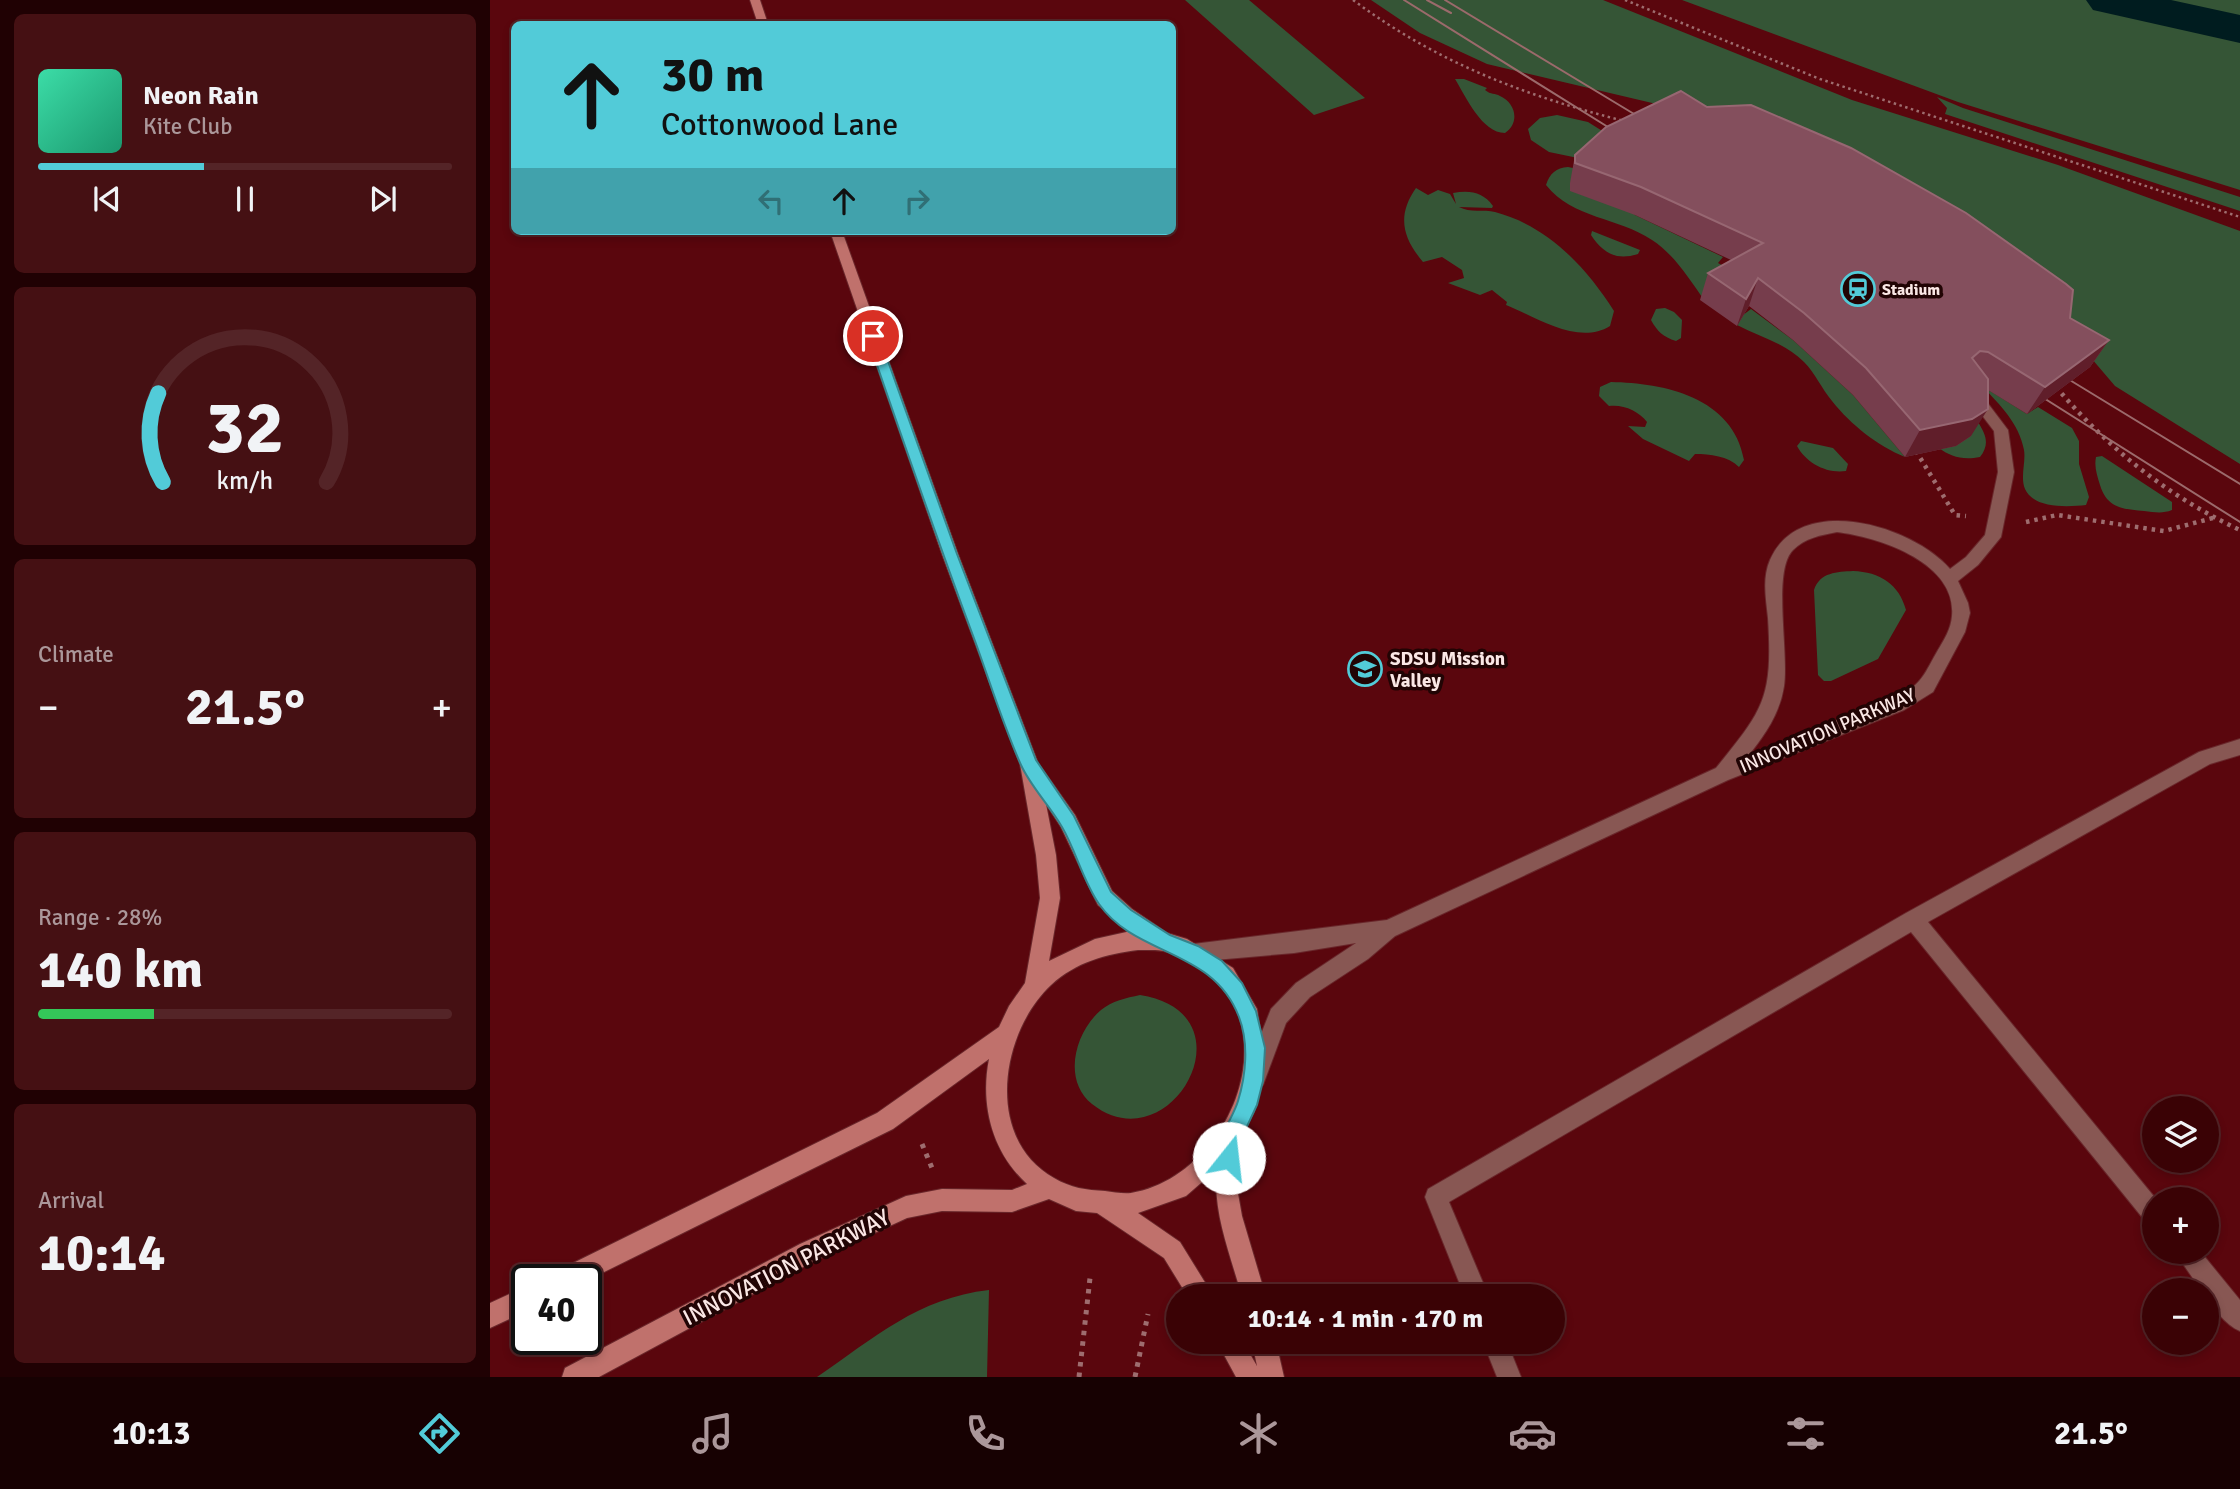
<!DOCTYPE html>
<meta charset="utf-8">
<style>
:root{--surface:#3a0205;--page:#451013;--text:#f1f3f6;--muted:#ab979a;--line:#542427;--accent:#52cbd8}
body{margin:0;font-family:Signika,sans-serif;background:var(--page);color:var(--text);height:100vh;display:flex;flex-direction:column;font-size:26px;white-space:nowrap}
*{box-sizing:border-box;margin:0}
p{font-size:23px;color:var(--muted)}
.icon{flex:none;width:38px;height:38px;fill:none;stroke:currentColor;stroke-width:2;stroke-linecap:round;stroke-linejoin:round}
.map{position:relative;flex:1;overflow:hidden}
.sheet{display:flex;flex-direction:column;gap:14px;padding:14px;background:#200103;width:490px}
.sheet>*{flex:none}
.top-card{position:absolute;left:21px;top:21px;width:665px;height:214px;border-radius:10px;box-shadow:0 4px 10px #0003,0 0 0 2px var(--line);background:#52cbd8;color:#111;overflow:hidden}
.tools{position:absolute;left:1652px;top:1096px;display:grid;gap:14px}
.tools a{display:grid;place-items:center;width:77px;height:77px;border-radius:50%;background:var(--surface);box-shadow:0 4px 10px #0003,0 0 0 2px var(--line);font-size:35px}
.speed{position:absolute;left:21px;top:1264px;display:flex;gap:14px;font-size:35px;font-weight:700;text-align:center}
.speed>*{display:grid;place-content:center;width:91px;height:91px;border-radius:50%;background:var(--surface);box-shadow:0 4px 10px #0003,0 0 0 2px var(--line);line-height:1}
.speed .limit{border:4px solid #111;border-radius:10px;background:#fff;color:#111}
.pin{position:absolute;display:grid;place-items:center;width:60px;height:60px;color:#fff;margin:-30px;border:4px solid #fff;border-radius:50%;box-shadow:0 2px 7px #0007}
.me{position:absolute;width:77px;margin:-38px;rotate:16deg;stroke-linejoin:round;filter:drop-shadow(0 0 5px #0008)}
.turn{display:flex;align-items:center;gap:24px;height:147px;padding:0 35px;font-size:32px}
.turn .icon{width:91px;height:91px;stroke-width:2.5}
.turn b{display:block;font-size:49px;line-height:60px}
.lanes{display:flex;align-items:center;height:66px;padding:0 35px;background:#0003;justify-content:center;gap:35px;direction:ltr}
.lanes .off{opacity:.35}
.big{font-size:52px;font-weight:700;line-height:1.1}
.sheet .card{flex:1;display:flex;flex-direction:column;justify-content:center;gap:10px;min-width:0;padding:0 24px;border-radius:10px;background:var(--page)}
.sheet .dial{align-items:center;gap:0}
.dial svg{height:182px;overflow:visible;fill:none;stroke:var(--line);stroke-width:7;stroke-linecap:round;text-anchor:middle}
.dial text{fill:var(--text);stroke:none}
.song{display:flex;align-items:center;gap:21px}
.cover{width:84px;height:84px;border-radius:10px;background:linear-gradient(135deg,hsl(160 70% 55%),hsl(160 70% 35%))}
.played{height:7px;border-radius:4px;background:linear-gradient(90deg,var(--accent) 40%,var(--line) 40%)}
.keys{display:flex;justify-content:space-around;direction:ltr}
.heat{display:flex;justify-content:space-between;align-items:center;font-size:38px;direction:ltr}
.charge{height:10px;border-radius:5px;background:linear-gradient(90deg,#34c759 28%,var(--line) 0)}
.trip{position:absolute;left:676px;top:1284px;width:399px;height:70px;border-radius:35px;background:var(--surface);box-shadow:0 4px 10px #0003,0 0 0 2px var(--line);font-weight:700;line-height:70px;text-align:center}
.tab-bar{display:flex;height:112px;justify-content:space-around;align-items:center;background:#170102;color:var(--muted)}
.tab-bar .icon{width:49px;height:49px}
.tab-bar .selected{color:var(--accent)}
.tab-bar b{font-size:32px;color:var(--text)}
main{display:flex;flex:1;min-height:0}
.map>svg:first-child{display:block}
.built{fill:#5a060d;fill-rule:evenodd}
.green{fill:#355536}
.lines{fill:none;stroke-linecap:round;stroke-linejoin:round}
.river{fill:#001c1f;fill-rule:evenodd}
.lane-casing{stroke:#69272b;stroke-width:2}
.street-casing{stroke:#69272b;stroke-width:2}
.secondary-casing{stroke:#69272b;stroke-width:2}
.path-far2{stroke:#9e6d6f;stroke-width:2.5;stroke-dasharray:2.5 3.5;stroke-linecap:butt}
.path-far1{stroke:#9e6d6f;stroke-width:4.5;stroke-dasharray:3.5 5;stroke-linecap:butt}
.path{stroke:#9e6d6f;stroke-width:5;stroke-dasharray:4.5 6;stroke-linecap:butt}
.lane{fill:#885753;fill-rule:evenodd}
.street{fill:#885753;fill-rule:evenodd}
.secondary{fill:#c0716c;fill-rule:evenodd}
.tram{stroke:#9b6a6b;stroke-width:2}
.wall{fill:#763d4c}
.shaded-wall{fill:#601e2a}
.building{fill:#844f5d;stroke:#976772;stroke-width:2}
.route{fill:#52cbd8;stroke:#35848c;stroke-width:2}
.labels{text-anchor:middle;stroke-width:7;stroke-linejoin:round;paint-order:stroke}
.far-poi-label{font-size:16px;font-weight:bold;fill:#fae7e5;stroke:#210404;text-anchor:start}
.poi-label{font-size:19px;font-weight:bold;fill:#fae7e5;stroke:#210404;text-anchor:start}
.street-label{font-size:19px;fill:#fae7e5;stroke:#210404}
.near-street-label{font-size:23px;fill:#fae7e5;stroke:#210404}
</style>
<main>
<section class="sheet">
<div class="card">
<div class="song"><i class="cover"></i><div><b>Neon Rain</b><p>Kite Club</p></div></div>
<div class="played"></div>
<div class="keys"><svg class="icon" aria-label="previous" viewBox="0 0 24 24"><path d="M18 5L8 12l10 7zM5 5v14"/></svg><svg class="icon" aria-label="pause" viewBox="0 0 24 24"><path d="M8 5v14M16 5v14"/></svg><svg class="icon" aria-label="next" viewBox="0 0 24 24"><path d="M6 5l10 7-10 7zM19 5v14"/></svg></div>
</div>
<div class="card dial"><svg viewBox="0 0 100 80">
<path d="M14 69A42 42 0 1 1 86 69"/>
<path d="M14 69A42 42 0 0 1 12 30" stroke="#52cbd8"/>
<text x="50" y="56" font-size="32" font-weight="700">32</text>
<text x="50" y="72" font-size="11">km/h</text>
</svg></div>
<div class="card"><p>Climate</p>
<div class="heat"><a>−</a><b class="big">21.5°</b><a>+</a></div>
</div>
<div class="card"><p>Range · 28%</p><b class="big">140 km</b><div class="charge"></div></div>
<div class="card"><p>Arrival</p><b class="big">10:14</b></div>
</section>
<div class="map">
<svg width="1750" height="1377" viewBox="0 0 1750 1377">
<rect width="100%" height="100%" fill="#4d0207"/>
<path class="built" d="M0,0H1215L1750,187V1377H0ZM24,24H682V231H24ZM1664,1108H1717V1160H1664ZM1664,1199H1717V1251H1664ZM37,1279H96V1339H37ZM1664,1290H1717V1342H1664ZM688,1297H1062V1342H688Z"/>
<path class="green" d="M695,0H759L875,98L824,115Z
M881,0H1113L1362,100L1568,165L1750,231V464L1625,386L1561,311L1230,119L997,64L930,33Z
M1192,0H1750V190L1468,102Z
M965,79H974L997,88L995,90C1001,95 1005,93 1010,96C1026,103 1030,123 1015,133C992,133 976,97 965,79Z
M1447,97L1473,108L1750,197V211L1455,114L1457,108Z
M1067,115L1098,122L1133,144L1112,163L1059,152L1041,140L1038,129L1050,118Z
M1078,167L1103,172L1145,215L1233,257L1228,263L1239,269L1215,301C1199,279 1185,255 1162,240C1128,217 1083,219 1056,185C1060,173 1066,168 1078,167Z
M926,188L938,195L948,190L960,194L966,204L963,193C980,190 993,192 1003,206L1002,208L969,207C980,213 994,209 1005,212C1058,226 1096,267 1124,311L1120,326C1088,346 1046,317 1016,305L1017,302L1002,290L990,295L958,283L974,278L972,270L952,257L933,262C912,237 907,215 926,188Z
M1102,231L1150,250L1148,254C1126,261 1113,253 1101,235Z
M1175,308L1184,312L1192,320L1191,338L1186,341C1173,337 1167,331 1161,320L1166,309Z
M1261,309L1303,340L1363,395L1415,457C1388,446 1361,425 1342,401C1332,389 1325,373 1314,362C1295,343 1270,337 1247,325L1253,315Z
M1121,382C1174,383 1243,397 1254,460L1249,467C1238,456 1220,454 1205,454L1199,461L1153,439L1138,426L1155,427L1157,422C1149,411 1133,404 1119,406L1109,396L1110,387Z
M1492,386L1537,414L1548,407L1582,428L1589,441V464L1599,497L1596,505C1578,507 1544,509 1535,489C1530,477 1536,462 1534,450C1529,423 1510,405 1492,386Z
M1488,422C1496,435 1500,444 1490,457C1459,463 1445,446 1426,424Z
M1311,441L1343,448L1358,464L1356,471C1337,474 1316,463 1307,446Z
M1612,456L1682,502V510C1672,514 1664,512 1654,511C1632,509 1617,508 1610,485C1607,475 1604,467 1606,457Z
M1363,571C1390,572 1409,584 1416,610L1388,659L1341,681H1334L1328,675L1324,590C1330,572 1347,572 1363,571Z
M650,995C766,1013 680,1166 602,1104C572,1080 585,1032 611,1010C622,1001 636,998 650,995Z
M499,1290L497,1377H327C384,1338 428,1298 499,1290Z"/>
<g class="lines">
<path class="river" d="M1596,0H1681L1750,15V43L1603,10Z"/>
<g class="lane-casing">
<path id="lane" d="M1750,739V755L1720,764L1438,922L1666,1199L1664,1225L1656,1222L1421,932L959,1202L999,1297H975L935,1197L938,1189L1416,913L1709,752Z
M1684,1251H1710L1750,1300V1331C1737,1326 1717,1304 1717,1290H1711Z
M993,1342H1017L1031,1377H1007Z"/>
</g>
<g class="street-casing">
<path id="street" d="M1482,388L1487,389L1518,430L1524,472L1511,537L1488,565L1468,581L1478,603L1480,613L1475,632L1443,692L1414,710L1238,780L905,936L878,959L820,997L796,1023L773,1085L765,1088L757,1085L754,1077L781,1009L806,983L866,943L804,953L702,962L695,959L692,952L695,945L897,920L1226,768C1274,709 1283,698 1278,618C1276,599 1272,578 1280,560C1309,492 1422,525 1460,569L1476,557L1495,535L1508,472L1504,431L1475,393ZM1347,532C1388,537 1467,562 1462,616C1461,629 1454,640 1448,650C1438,667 1433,682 1416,692L1258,756C1275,735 1290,713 1294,686C1299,652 1282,571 1303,550C1315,538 1331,535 1347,532Z"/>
</g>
<g class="secondary-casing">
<path id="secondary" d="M260,0H270L278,24H268Z
M340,231H352L468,554L548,763L585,815L622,891L642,909L677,933L697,939L743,968L767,1009L775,1064L764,1112L751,1135L753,1140L747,1188L752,1216L776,1297H752C741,1256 722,1212 727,1169L696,1196L648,1213L690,1242L724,1297H698L674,1258L607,1213L586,1211L559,1199L522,1212L452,1211L417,1218L326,1260L109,1377H72L75,1368L310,1244L416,1196L452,1189L522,1190L537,1184C502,1152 490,1105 499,1059L403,1129L96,1281L63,1279L67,1271L387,1113L509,1027L519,1006L535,983L550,898L546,855L530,764L452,554ZM556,804L571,827L608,905L641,931L605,939L559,961L570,898L566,855ZM648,950C659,950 674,949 685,954C712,966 742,990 750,1019C771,1091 715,1181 641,1193C633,1194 623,1192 615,1191C596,1190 581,1188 564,1178C494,1139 510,1033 561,985C586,962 616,954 648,950Z
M37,1286V1311L0,1328V1303Z
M727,1342H753L767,1366L762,1342H786L794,1377H746Z"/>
</g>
<path class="path-far2" d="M863,0C948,63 1033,95 1134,121
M1135,0L1330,79L1750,217"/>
<path class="path-far1" d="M1566,387C1618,448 1677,496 1750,530
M1426,451L1465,515L1476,516
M1536,522L1567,515L1674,531L1723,518"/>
<path class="path" d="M432,1144L442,1168
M589,1377L600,1278
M645,1377L658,1314"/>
<use href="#lane" class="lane"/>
<use href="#street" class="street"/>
<use href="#secondary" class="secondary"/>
<path class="tram" d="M914,0L1134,137
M937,0L961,13
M955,0L1159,123
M1565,371L1750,484
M1541,390L1750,522"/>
</g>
<path class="wall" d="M1085,155L1580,318L1619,340L1600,367L1537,414L1498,390L1481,436L1466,446L1415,457L1363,395L1303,340L1259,306L1247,326L1210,300L1218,273L1241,260L1145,215L1080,191V183Z"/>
<path class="shaded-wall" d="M1268,278L1259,306L1247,326L1256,299Z
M1619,340L1600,367L1537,414L1555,387Z
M1498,409L1481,436L1466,446L1415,457L1430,430Z"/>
<path class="building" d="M1191,91L1217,107L1261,105L1361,148L1476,213L1576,284L1583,290L1580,318L1619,340L1555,387L1498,352L1490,351L1482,358L1498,379V409L1482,419L1430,430L1376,368L1314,313L1268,278L1256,299L1218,273L1273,243L1151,187L1085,163V155L1116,127Z"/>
<path class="route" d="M383,331L389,336L467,554L546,760L584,816L621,892L641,910L680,935L708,946L732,961L752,983L766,1011L775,1048L773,1081L767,1105L752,1137L746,1165L739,1168L732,1165C722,1143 742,1121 748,1101C756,1075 759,1043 749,1017C723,948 646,957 609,904C593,881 586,851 572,827C560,806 541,787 531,765C513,725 500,682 485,641C447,540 412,438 377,336Z"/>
<defs>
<g id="station-ring" transform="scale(1.75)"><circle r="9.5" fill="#210404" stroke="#52cbd8" stroke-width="1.5"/><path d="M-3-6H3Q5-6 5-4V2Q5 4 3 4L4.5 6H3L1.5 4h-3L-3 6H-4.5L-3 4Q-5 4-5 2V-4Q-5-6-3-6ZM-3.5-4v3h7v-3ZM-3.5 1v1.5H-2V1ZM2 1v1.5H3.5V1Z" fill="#52cbd8"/></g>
<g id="university-ring" transform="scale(1.75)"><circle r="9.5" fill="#210404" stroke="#52cbd8" stroke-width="1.5"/><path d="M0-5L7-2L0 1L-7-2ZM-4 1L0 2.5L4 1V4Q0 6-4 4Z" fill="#52cbd8"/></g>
</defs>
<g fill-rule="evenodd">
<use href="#station-ring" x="1368" y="289"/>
<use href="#university-ring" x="875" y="669"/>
</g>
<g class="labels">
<g class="far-poi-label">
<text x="1392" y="295">Stadium</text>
</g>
<g class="poi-label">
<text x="900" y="665">SDSU Mission<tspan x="900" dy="22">Valley</tspan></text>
</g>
<g class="street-label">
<text transform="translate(1337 730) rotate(-23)" y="7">INNOVATION PARKWAY</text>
</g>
<g class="near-street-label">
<text transform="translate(296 1267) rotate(-27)" y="8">INNOVATION PARKWAY</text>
</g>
</g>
</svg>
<div class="tools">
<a><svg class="icon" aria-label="layers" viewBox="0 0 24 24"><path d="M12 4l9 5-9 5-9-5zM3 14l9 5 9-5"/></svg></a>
<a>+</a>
<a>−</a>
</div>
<div class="speed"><div class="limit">40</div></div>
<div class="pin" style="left:383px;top:336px;background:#d93025"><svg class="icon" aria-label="arrive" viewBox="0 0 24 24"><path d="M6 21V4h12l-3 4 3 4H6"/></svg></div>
<svg class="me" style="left:739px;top:1158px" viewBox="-20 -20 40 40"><circle r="19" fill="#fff"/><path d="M0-13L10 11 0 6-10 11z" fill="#52cbd8"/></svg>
<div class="trip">10:14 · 1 min · 170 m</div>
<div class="top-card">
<div class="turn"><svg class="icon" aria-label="ahead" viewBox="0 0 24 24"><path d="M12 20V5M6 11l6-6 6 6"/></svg><div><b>30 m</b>Cottonwood Lane</div></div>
<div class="lanes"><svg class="icon off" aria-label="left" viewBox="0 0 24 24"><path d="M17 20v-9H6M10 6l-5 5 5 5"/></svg><svg class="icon" aria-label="ahead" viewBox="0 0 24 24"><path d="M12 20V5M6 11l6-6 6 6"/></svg><svg class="icon off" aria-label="right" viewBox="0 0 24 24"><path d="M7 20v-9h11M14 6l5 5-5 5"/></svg></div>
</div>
</div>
</main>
<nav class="tab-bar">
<b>10:13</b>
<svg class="icon selected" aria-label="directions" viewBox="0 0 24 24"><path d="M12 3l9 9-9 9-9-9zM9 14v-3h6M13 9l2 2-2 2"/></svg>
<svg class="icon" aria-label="music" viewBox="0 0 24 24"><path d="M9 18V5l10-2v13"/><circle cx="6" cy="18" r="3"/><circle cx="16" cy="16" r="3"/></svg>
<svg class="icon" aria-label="phone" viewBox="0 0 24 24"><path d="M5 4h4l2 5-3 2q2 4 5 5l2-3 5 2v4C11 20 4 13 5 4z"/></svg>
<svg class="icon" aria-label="climate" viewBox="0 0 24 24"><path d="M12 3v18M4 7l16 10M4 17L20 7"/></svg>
<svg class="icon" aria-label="car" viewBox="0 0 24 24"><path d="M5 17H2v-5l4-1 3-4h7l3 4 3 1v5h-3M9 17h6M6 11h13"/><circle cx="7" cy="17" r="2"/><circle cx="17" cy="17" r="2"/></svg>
<svg class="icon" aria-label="filters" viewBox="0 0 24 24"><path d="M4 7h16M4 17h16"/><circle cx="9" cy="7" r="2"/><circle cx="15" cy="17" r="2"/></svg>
<b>21.5°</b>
</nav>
